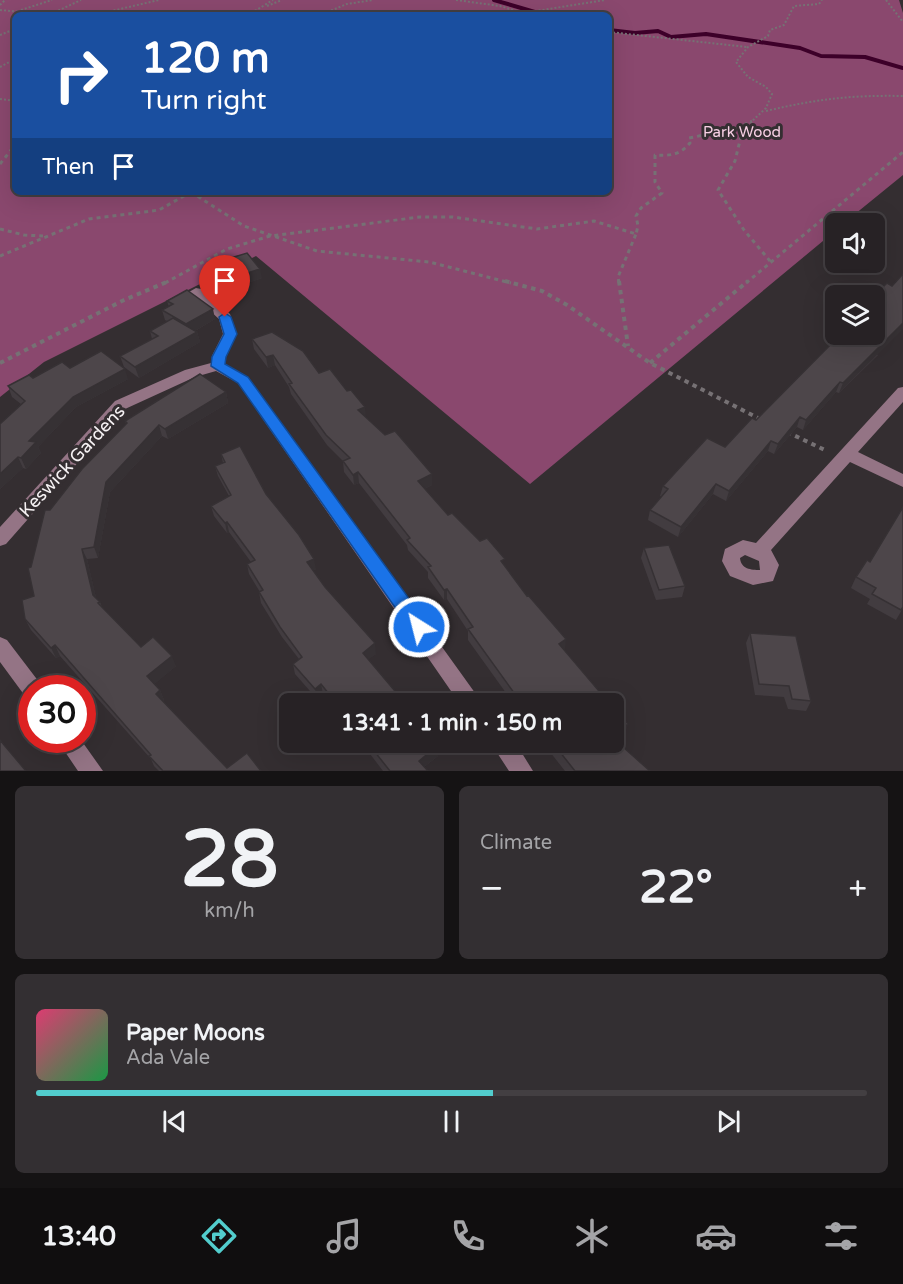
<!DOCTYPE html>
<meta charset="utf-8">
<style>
:root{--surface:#272225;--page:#332f32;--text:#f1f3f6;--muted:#a4a4a7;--line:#433f42;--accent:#52cdcd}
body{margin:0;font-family:"Varela Round",sans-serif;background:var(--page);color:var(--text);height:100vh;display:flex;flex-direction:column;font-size:22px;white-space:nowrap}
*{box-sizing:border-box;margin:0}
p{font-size:20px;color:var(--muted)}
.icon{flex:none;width:33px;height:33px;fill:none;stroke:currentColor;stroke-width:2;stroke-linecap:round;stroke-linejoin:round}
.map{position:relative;height:771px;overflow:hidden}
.side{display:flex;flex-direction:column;gap:15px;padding:15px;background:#151314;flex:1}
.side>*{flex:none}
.top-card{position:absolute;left:12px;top:12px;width:600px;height:183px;border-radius:9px;box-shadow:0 6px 24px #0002,0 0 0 2px var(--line);background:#1a4fa0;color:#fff;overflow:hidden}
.tools{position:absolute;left:825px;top:213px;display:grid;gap:12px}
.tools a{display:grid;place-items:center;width:60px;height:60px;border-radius:9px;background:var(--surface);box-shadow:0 6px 24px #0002,0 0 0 2px var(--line);font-size:30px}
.speed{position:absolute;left:18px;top:675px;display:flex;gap:12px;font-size:30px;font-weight:700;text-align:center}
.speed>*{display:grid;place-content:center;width:78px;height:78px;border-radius:50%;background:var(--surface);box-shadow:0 6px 24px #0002,0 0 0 2px var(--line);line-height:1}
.speed .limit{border:9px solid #d22;background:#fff;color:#111}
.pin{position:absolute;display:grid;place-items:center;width:51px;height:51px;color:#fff;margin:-62px -26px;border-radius:50% 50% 50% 0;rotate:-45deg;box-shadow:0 0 6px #0007}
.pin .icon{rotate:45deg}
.me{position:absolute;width:66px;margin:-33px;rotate:324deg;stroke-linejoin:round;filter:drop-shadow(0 0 4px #0008)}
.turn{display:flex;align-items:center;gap:21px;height:126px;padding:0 30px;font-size:27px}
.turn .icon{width:78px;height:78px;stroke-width:2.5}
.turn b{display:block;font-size:42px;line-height:51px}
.then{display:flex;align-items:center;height:57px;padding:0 30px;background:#0003;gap:12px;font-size:22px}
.big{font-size:45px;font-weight:800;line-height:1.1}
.side .widget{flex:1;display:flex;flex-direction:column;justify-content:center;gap:9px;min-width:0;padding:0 21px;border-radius:9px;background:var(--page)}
.side .dial{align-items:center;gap:0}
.dial b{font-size:78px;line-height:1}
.song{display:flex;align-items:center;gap:18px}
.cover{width:72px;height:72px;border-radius:9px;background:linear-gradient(135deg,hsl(340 70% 55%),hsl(140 70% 35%))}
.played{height:6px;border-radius:3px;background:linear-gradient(90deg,var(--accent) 55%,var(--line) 55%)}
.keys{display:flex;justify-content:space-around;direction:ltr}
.heat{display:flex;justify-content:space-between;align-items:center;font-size:33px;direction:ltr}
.side .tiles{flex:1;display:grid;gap:15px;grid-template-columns:1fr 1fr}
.widget:last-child{grid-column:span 2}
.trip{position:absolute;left:279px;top:693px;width:345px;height:60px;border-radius:9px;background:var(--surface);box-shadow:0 6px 24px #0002,0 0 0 2px var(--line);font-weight:800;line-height:60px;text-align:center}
.tabs{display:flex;height:96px;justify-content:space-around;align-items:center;background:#100e0f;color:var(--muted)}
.tabs .icon{width:42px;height:42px}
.tabs .current{color:var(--accent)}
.tabs b{font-size:27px;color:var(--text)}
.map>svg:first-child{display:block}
.forest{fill:#8a486e;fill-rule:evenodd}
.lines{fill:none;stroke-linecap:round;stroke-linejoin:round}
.stream{stroke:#3d0029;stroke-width:4}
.path-far2{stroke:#767174;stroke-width:2;stroke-dasharray:2 2;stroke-linecap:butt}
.path-far1{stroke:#767174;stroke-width:3;stroke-dasharray:4 4;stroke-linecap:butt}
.path{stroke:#767174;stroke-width:4;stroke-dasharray:4.5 4.5;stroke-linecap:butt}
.minor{fill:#947485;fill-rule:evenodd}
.wall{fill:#423c40}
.shaded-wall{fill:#363134}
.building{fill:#4d464a;stroke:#363134;stroke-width:1.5}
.route{fill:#1a73e8;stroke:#114b97;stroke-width:1.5}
.labels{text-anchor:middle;stroke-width:6;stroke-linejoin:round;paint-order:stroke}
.far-park-label{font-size:15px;fill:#f9d0e5;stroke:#342e31}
.street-label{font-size:18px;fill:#f5f1f3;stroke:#342e31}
</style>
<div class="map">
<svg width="903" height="771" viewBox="0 0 903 771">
<rect width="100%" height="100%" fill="#342e31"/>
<path class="forest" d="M0,0H899L903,13V175L844,223L836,224L835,231L530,484L256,256L44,362L0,397ZM15,15H609V192H15Z"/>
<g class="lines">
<path class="stream" d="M494,0L545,15
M609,30L635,33L658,31L671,37L706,34L800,48L821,56L865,57L903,68"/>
<path class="path-far2" d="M456,0L500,6L530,15
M886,0L903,22
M0,5L5,0
M267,6L282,0
M0,10L53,15
M21,10L52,0
M51,14L81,0
M94,15L159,0
M248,15L273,0
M320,15L347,4L373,0
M511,15L605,0
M609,32L747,47
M0,35L15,29
M0,67L15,59
M0,99L15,101
M766,111C817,99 851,95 903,96
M750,123L766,108L772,94L766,87L748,77L736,62L748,47L768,36L770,30L784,25L794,6L819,4L822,0"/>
<path class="path-far1" d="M743,128L735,161L718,190L744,230L770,261
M0,164L15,145
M191,192L244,226L317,251L429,262L511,283
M0,229L24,235L43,236
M0,256L89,219L159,210L191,192
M165,283L227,249L270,236L420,217H453L537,229L594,221L636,234L638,226L636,216L641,208L662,193L655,182V155C670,156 680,155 690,143L689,138L738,128L752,121
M619,283L618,277L636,234
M746,283L903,152V149"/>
<path class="path" d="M505,281L542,291L567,305L650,363L762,420
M619,281L628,346
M0,363L122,301L169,281
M650,363L748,281
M787,432L827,451"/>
<path class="minor" d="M196,288L201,289L230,314L237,334L226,356L225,364L248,377L483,704H460L238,383L216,371L195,377L125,409L6,544L0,546V527L115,401L185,370L211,363L212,356L223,334L219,319L189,292Z
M903,387V402L858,452L903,474V487L850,462L771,550L779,565L773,581L753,585L730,576L722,561L725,549L743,540L756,543L898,388ZM745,555L759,561L760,570C751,570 741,569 740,558Z
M0,637L7,640L39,682L42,688H32V698L25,696L0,662Z
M57,740H81L103,771H78Z
M490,742H515L533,771H509Z"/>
</g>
<path class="wall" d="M218,262L262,278L233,288L220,271Z
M167,301L215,319L195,331L197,332L200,342L139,378L124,367L120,356L152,339L150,331L167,321L165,320L162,310L169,307Z
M832,336L878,355L839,393L836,392L803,430L797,427L774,454L768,451L726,501L713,494L678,537L648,520L650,510L662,497L660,496L663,486L725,447L756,420L829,346Z
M252,339L319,373L385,435L432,474V485L424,489L448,515L505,566L564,650L610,704H514L468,640V631L447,599L444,600L428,578V572L408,550L407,545L359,483L354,485L344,472L343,461L327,445L291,394L289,387L275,365L268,368L254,349Z
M33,378L128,379L76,407L38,447L41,453L26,469L23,468L0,489V424L21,404L12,397L8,386Z
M226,392L228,403L168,439L162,436L110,492L98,558L87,559L96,598L100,602L102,607L141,647L176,666L154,684L160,690L164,700L163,701L227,768L261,771H159L154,766L151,759L60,656L56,658L31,630L25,619L34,596L31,567L50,510L126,424L125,421Z
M221,454L266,494L316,569L313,571L376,654L368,659L400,704H330L323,694L317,699L295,674L293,664L299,659L282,637L261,603L259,592H260L249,574L247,564L251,562L229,532L227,533L214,516L211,506L229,496L218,476L215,466L223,463Z
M644,548L685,586L682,597L656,600L641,558Z
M867,560L903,608L896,620L867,604L870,599L851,588L856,577Z
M750,633L811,701L806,711L788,709L784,697L755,695L746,643Z
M625,734L616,741L650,771H565L550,752L552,742Z
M361,742H435L438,756L424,767L428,771H383Z"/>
<path class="shaded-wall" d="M260,269L262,278L233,288L231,278Z
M213,309L215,319L188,335L186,324Z
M903,323V329L839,393L843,383Z
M197,332L200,342L139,378L135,367Z
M273,355L275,365L268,368L266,357Z
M125,369L128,379L76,407L38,447L41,453L26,469L21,458L29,441L73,397Z
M840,382L836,392L803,430L806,420Z
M226,392L228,403L168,439L165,429Z
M365,407L366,418L358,410Z
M800,417L797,427L774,454L778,444Z
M159,425L162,436L110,492L98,558L94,547L106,482Z
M771,441L768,451L726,501L729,491Z
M18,457L23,468L0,489V474Z
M358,472L359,483L354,485L353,475Z
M432,474V485L418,492V481Z
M716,484L713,494L678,537L681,527Z
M227,522L229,532L227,533L225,523Z
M82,549L87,559L98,606L93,595Z
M314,559L316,569L309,573L307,562Z
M447,589V599L444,600V590Z
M566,639L565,650L557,654L559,644Z
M375,643L376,654L364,663L363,653Z
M55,645L60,656L56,658L51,648Z
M172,656L176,666L151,687L147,676Z
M321,684L323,694L317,699L315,689Z
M160,690L164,700L160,704L156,694Z
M628,724L625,734L608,746L614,742V734Z
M437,746L438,756L420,770L419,761Z"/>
<path class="building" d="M247,253L260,269L231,278L218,262Z
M903,274V323L843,383L840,382L806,420L800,417L778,444L771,441L729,491L716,484L681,527L650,510L668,489L663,486L707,438L725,447L752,418L756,420L837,338L832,336L836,332V334H874V296L887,283L892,286Z
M187,290L213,309L186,324L162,310L173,304L167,301Z
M173,318L197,332L135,367L120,356L158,336L150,331Z
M272,332L303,351L319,373L330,369L347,391L351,390L365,407L358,410L385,435L395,431L432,474L418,481L448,515L452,513L480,541L487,538L505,559L501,561L527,596L528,595L566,639L559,644L610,704H522L468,629L473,627L447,589L444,590L428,567L431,566L407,540L410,538L358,472L353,475L343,461L350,458L326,435L289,384L292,383L273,355L266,357L252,339Z
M101,351L125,369L73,397L29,441L36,442L21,458L18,457L0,474V424L25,401L8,386L29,375L33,378L62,362L70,368Z
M200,374L226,392L165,429L159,425L106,482L94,547L82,549L93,595L100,602L98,603L141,647L153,637L172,656L147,676L160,690L156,694L227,768L247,753L261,771H163L149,756L151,755L55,645L51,648L25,619L22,600L34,596L28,568L31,567L45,510H50L82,469L127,423L125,421Z
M240,446L266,494L299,535L314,559L307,562L325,587L375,643L363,653L400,697L396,700L400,704H337L321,684L315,689L293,664L302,657L280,627L259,592L263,590L247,564L255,560L227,522L225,523L211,506L231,495L215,466L225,462L221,454Z
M903,507V607L901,610L872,594L876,588L856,577L867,560L870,562Z
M669,545L685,586L659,590L644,548Z
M750,633L796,636L811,701L792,699L789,686L759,684Z
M614,708L628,724L614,734Z
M614,739L650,771H575L552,742H614Z
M0,740L26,771H0Z
M367,742H435L437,746L419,761L428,771H390Z"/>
<path class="route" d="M225,313L231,317L237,334L226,357L225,364L248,377L426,622L428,627L426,633L419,635L413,633L238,383L211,366L212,357L224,334L219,317Z"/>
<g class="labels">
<g class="far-park-label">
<text x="742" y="137">Park Wood</text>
</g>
<g class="street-label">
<text transform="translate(72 461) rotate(-47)" y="6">Keswick Gardens</text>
</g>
</g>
</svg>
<div class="tools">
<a><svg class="icon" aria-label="sound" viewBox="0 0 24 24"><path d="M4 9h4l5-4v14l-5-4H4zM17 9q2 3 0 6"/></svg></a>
<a><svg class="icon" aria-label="layers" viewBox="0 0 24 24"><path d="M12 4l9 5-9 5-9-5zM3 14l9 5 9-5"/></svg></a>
</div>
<div class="speed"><div class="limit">30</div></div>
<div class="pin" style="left:225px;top:317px;background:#d93025"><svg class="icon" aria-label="arrive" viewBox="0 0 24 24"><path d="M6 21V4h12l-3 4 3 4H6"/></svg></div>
<svg class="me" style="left:419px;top:627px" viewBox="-20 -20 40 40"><circle r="17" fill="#1a73e8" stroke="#fff" stroke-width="3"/><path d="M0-11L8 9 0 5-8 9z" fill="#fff"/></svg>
<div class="trip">13:41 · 1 min · 150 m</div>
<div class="top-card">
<div class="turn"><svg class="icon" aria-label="right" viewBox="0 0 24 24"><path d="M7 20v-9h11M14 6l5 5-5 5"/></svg><div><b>120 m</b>Turn right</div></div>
<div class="then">Then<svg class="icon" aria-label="arrive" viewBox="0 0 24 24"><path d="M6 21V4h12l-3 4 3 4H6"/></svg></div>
</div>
</div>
<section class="side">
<div class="tiles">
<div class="widget dial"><b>28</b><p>km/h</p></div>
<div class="widget"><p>Climate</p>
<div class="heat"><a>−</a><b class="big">22°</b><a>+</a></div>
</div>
<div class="widget">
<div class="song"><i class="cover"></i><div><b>Paper Moons</b><p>Ada Vale</p></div></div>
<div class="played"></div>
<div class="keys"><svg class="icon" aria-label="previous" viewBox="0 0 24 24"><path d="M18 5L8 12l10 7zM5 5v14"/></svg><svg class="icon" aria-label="pause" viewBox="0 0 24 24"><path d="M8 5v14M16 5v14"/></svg><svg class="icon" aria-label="next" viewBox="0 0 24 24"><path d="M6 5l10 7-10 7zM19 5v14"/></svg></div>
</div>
</div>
</section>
<nav class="tabs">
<b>13:40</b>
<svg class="icon current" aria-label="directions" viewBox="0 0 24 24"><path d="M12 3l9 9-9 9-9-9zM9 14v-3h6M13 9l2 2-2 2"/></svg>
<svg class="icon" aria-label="music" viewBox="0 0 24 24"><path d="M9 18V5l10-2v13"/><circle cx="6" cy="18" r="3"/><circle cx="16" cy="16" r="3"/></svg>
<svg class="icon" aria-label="phone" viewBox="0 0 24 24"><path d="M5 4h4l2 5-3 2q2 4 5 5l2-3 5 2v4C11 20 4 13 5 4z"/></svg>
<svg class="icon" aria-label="climate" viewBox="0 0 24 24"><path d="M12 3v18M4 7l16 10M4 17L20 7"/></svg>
<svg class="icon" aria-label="car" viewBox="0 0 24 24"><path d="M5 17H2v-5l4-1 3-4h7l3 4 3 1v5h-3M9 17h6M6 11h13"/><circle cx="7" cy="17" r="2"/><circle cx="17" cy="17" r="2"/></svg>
<svg class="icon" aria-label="filters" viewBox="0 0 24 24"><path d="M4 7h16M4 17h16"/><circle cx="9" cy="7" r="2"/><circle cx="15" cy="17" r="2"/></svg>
</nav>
